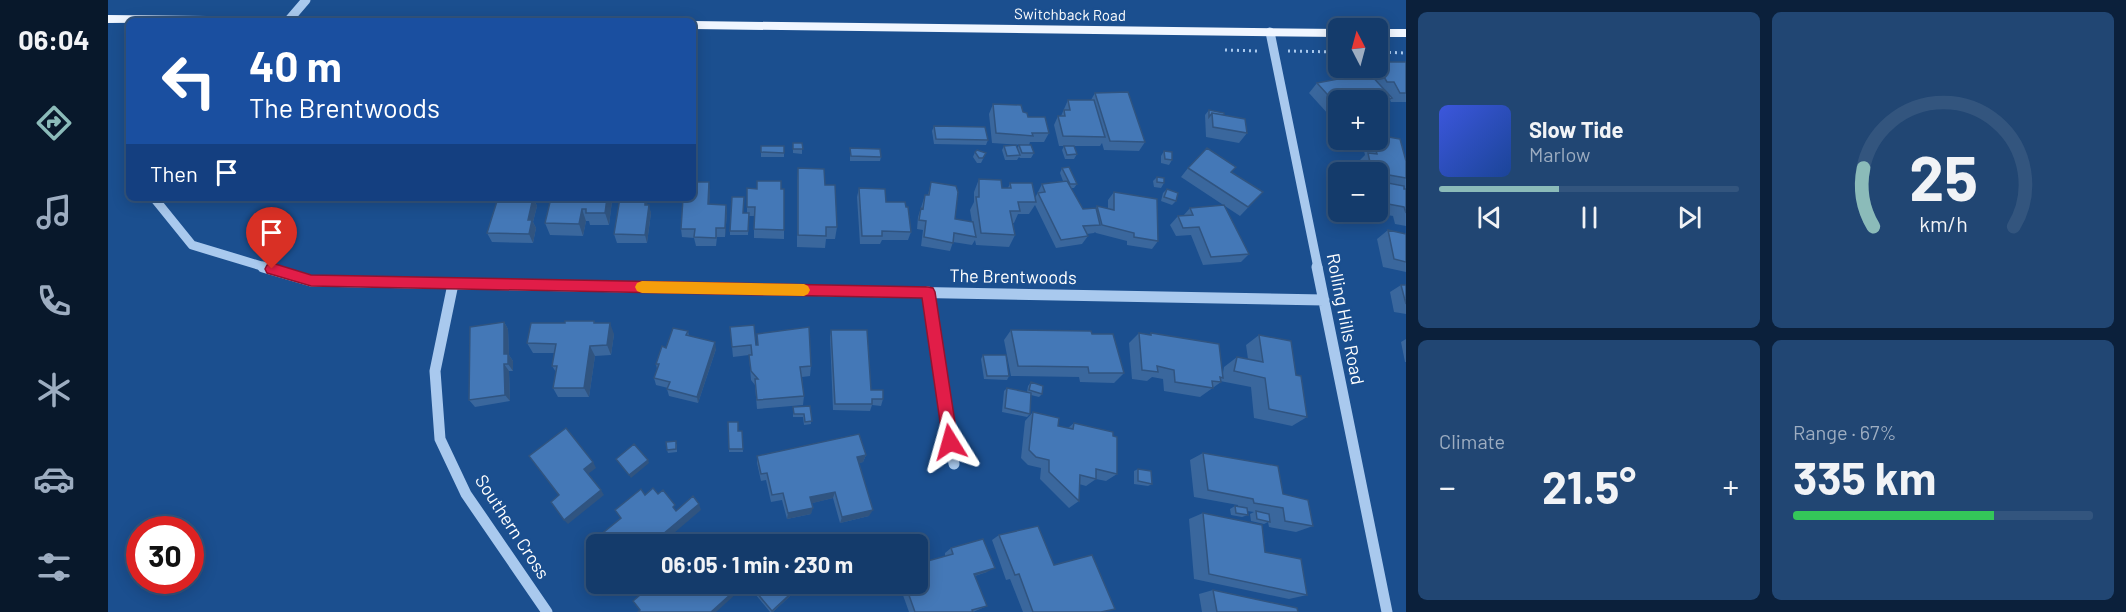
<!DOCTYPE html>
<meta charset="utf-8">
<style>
:root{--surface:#143b6b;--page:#214673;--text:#f1f3f6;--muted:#9dadc1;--line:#33557e;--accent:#8bbbb9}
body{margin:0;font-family:Barlow,sans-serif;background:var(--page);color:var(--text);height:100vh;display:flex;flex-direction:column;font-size:22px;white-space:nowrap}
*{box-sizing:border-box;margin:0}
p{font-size:20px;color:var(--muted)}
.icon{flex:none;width:33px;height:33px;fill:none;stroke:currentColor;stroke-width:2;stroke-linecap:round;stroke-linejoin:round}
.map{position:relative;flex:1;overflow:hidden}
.side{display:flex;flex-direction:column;gap:12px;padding:12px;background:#0b203b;width:720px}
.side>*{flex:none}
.hud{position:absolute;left:18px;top:18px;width:570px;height:183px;border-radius:9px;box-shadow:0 3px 15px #0003,0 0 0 2px var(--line);background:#1a4fa0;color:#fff;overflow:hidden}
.needle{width:39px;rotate:354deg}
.controls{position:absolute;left:1220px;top:18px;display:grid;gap:12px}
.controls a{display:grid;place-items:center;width:60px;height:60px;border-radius:9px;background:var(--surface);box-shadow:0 3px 15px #0003,0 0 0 2px var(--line);font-size:30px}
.speed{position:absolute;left:18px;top:516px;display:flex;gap:12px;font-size:30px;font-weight:700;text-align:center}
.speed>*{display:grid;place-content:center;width:78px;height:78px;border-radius:50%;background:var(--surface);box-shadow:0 3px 15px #0003,0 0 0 2px var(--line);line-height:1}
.speed .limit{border:9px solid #d22;background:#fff;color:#111}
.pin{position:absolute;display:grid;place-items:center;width:51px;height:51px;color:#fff;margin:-62px -26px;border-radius:50% 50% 50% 0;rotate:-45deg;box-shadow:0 0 6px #0007}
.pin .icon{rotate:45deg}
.me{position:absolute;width:66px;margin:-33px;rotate:352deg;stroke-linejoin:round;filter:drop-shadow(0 0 4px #0008)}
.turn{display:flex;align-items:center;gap:21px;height:126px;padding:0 24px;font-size:27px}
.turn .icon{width:78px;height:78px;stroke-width:2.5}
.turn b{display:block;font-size:42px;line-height:51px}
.then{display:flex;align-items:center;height:57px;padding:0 24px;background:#0003;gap:12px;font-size:22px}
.big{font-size:45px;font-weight:700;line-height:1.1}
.side .widget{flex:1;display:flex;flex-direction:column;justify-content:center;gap:9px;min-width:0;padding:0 21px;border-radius:9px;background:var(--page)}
.side .dial{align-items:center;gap:0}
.dial svg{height:156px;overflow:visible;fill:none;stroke:var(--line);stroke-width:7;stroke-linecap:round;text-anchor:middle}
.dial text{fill:var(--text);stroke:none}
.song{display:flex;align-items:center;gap:18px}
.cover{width:72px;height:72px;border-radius:9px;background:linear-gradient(135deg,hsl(230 70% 55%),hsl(220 70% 35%))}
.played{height:6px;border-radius:3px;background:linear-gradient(90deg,var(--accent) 40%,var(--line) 40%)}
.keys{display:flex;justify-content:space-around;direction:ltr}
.heat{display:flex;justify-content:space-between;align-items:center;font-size:33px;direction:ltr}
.charge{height:9px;border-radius:4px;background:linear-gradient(90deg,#34c759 67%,var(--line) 0)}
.side .tiles{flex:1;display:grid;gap:12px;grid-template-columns:repeat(2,1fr)}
.trip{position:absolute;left:478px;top:534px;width:342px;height:60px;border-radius:9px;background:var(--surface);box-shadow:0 3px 15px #0003,0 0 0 2px var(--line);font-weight:700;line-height:60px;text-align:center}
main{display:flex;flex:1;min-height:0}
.dock{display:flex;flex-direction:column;width:108px;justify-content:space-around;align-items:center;background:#08182b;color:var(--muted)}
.dock .icon{width:42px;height:42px}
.dock .selected{color:var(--accent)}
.dock b{font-size:27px;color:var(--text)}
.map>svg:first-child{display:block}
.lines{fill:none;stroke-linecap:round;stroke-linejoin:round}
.path{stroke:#a9c9ee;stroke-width:3;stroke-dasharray:2 4;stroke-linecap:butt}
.minor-far1{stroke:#a9c9ee;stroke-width:9}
.minor{stroke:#a9c9ee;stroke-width:11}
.major{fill:#f0f6ff;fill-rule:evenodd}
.wall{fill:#3a679d}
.shaded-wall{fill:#305480}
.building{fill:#4478b7;stroke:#305480;stroke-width:1.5}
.route{fill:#e11d48;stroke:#92132f;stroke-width:1.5}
.slow{fill:#f59e0b}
.labels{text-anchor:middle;stroke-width:4.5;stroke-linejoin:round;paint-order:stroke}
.far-street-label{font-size:15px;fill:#fff;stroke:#1b4f8f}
.street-label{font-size:18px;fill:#fff;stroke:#1b4f8f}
</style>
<main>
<nav class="dock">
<b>06:04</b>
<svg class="icon selected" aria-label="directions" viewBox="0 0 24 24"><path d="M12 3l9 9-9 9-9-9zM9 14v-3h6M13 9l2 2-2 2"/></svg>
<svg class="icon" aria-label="music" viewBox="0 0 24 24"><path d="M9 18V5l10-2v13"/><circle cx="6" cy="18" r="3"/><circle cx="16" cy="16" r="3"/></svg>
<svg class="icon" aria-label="phone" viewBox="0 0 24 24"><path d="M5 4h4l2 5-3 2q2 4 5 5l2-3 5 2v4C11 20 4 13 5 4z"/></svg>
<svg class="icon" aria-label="climate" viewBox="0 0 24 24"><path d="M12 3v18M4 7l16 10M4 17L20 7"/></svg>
<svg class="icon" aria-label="car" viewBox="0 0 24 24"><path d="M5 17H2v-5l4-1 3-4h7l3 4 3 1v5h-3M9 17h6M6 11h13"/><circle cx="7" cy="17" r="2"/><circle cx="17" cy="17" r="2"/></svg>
<svg class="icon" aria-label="filters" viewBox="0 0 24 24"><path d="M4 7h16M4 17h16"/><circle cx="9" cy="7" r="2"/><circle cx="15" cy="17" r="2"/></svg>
</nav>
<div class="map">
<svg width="1298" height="612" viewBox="0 0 1298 612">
<rect width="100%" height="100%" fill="#1b4f8f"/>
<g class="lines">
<path class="path" d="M1117,50L1151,51
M1180,51L1230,52
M1269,52L1298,53"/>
<path class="minor-far1" d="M180,21L198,0
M1162,32L1210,268
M46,198L84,245L160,268"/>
<path class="minor" d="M155,267L203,281L1216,300
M1209,267L1279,612
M345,284L327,371L332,439L358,494L439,612
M820,292L846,464"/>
<path class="major" d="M0,15L210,17L216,21L0,23Z
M585,21L1230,29V37L585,29Z
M1269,29H1298V37H1269Z"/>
</g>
<path class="wall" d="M1269,62H1298V102H1283L1282,100L1274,108L1269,109V100H1230V113L1221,115L1201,93L1209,83L1259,73L1258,72L1262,68H1269Z
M987,93L1037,142L1031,151L996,150L994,143L992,146H966L969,154L966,159H957L954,150L956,146H957H951L946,125L950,116H953L960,100H983Z
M885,104L915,112L941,133L936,142H922L921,145L926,153L923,158H912L911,157L909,160H897L894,150L896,146L909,149L911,145H915L884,143L881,114Z
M1101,110L1116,115L1139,133L1131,143L1098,137L1097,115Z
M826,126L880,140L878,145L826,144L824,131Z
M1258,140H1269L1298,161V189L1296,188L1298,189V226L1287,224L1285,216L1263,212H1269V172H1252L1250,162L1257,155L1254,143Z
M685,143H694V154L685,153Z
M653,146H676V157H653Z
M742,148L773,157L772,161H742Z
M1056,151L1064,160L1061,165L1053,163V156Z
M867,152L878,153L873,163H869L865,157Z
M690,168L717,185L729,227L727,239H718L717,248L689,247V181Z
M954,168L969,184L966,188H963L975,209L988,208L989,206L1000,209V200L1006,192L1050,241L1044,249L1019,245V241L988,233L987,232L986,233L979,234L980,236L974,244L948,248L927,205L921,214H910L906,223H905L907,235L901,247L868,245L867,240L864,245L845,242L842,251L813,246L815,230L809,229L810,217L817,195H820L823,182L847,219L864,222L862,210L866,202V192L871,179L894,188H900L902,183L927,198L934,184L955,181L952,173Z
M1080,168L1123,172L1155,192L1132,216L1073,177Z
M1049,177L1056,183L1053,188L1046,187L1045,181Z
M751,188L778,202L803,232L800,240H774L772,244H752L749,197Z
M673,189L676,230V239L646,238V216H641L640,235H622V231L635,213H639V207Z
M1059,189L1068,201L1064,205L1053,201L1055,193Z
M602,191L601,204L618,205L619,213L617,237H609L608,246H588L586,238L574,237L573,229Z
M425,198L429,206L425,222L428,228L425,243L384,242L379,233Z
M443,198L504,201L501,225H482L481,221H478L475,236L442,235L437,223Z
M540,205L543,213L539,243H509L506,234Z
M1082,208L1141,254L1133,262L1095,265L1083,235L1068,236L1062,225L1070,216H1075Z
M1280,230L1298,234V272L1275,267L1269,239Z
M1293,285H1298V314L1286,312L1282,292Z
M486,321L487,323L506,334L503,355L487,356L481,397H450L445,388L448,372L444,366L446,353H425L419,343L457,323Z
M396,322L400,329L401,355L405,361V371H401L402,401L367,407L361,400Z
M622,327L648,345H649V334L703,366L702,376L694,377L696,396L695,405L649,409L647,385L643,380L641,355L625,357Z
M723,330L763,390L775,399L773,406L764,405L762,411L725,410L722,337Z
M903,330L984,334L1016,373L1006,383L972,382L971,377L903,376L896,340Z
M580,331L581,336L608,349L590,403L561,396L559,389L560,388L548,385L546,378L549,369L548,364L558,348Z
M1031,333L1041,335L1043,333L1115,373L1116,367L1129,357L1140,359L1138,345L1151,335L1188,375L1199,417L1184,426L1146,418L1143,387L1112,381L1113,380H1112L1113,382L1092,397L1056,391L1055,379L1044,377L1039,381L1024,379L1021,343Z
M1298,339V362H1297L1293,342Z
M875,355L901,376L899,380L876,379L873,359Z
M923,382L934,394L931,397L923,395L922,414L919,417L894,412L896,391L899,388L919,392L920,386Z
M702,406L703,424L696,425L695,417H685V407Z
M925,412L950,426L960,428L966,423L1009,474L998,481L988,479L978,486L971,484V501L961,508L932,479L933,468L920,465L913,458L917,421Z
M630,431H634L635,452H621V449Z
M569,444V452L560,453L559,450Z
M1095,453L1175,494L1205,526L1188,532L1161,527L1160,522L1156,524L1143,521L1142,514L1146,512L1139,511L1140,515L1134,517L1123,515L1122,509L1127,506L1130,507V505L1086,497L1082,460Z
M758,455L755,462L751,463L761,516L732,523L725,498L704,503L703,514L679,519L674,500L663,502L658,480L653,481L649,463V456Z
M1030,469L1044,484L1040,486L1026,484V471Z
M1095,513L1157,552L1199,595L1181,599L1086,579L1081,519Z
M891,535L946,565L996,612H915L902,579L898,580L884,540Z
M843,548L879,572L867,576L879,606L865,612H801L791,584H810L812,571L810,567L816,562L837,556V553Z
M695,584L665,612H662L643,589V586Z
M1105,590L1190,612H1094L1091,594Z"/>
<path class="shaded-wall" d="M1284,98L1274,108L1269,109V101Z
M1229,105L1230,113L1221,115Z
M601,182L602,191L601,213L600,204Z
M425,198L429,206L425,222L428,228L425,243L421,234L420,220Z
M499,198H503L504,201L501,225L497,213Z
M537,198H540L538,214L537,205Z
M541,205L543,213L539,243L537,235Z
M618,205L619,213L617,237V228Z
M474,209L478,221L475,236L471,224Z
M396,322L400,329L401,355L405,361V371L400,364L396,354Z
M502,323L506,334L503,355L499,345Z
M607,342L608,349L590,403L589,397Z
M482,346L487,356L481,397L476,388Z
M396,364L401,371L402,401L397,395Z
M758,455L755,462L746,465L749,457Z
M540,460L541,463L523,478L521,475Z
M485,462L488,468L480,474L476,469Z
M493,490L496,495L460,524L456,520Z
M727,492L725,498L701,504L702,497Z
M591,504L593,510L553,544H543Z
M705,508L703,514L679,519L680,513Z
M765,510L761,516L732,523L734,517Z
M887,568L879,572L859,578L866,574Z
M634,584H639L608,612H603Z
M693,584H695L665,612H664Z"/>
<path class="building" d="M1269,62H1298V93H1292L1286,82H1279L1269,65Z
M1261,73L1284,98L1269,101L1230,100L1229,105L1209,83Z
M1020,92L1037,142L1002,141L987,93Z
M960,100H986L997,137L955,136L950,116H957L956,110H962Z
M885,104L913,105L915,112L919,113L920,117H937L941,133H924L925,136L888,133Z
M1101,110L1116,113V115L1104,113L1101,117Z
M1104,113L1137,119L1139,133L1105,127Z
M826,126L877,127L880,140L828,139Z
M1269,135L1292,139L1298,161V178L1264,172L1260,153L1269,154L1265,140H1269Z
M685,143H694L695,149H685Z
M908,145L912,155L899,156L896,146Z
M911,145H923L926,153H914Z
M653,146H676V153L653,152Z
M956,146H966L969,154L959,155Z
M742,148L772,149L773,157L743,156Z
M1099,148L1128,167L1123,172L1155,192L1140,207L1080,168Z
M869,150L878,153L875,158H871L867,152Z
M1056,151L1064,152V160L1057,159Z
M961,167L969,184H962L954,168Z
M690,168L716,169L717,185H727L729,227H718V236L690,235Z
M1049,177L1056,178V183L1049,182Z
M871,179L893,180L894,188H903L902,183H924L928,202H910L912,211H902L907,235L873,233L868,197H871Z
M649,181H673V189H676V230L646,229L647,207H639V188L649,189Z
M959,181L975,209L988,208L992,225L975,226L980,236L953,240L930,193L937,192L934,184Z
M1269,181L1296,186V189H1298V213L1296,207L1269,202Z
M585,182H601L600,204L618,205L617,228H608V238L586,237L587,229H573L575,198H585Z
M823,182L848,186L850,192L847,219L865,222L868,237L846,233L845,243L816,237L818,221L811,220L813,208L815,209L817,195H821Z
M751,188L777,189L778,202H797L798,207H800L803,232L774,231V236H754Z
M1059,189L1070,193L1068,201L1056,197Z
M1006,192L1049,199L1050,241L1026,237V233L994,225L989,206L1006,210Z
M624,197H636L635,213H641L640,231H622Z
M390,198H425L420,220H424L421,234L379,233Z
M443,198H499L497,213H478V209H474L471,224L437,223Z
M512,198H537V205H541L537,235L506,234Z
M1116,205L1141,254L1103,257L1091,227L1075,228L1070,216L1085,215L1082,208Z
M1280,230L1298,234V262L1286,259Z
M1293,285H1298V304Z
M457,321H486V323H502L499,345L482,346L476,388H445L449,366H444L448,344L419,343L423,323H457Z
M396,322V354H400V364H396L397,395L361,400L362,327Z
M646,325L648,345H650L649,334L701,327L703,366L692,367L696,396L649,400L647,379H650L643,371L641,355H644L643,345L624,347L622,327Z
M565,328L580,331L578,335L607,342L589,397L559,389L562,382L546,378L551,364H548L554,346L558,348Z
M723,330H759L763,390H775V399H764V404H727Z
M903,330L983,331L984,334H1005L1016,373H981L980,367L910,366Z
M1031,333L1043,335V333L1111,344L1115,378L1112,377L1113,382L1104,381L1105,388L1067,382L1066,370L1049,366L1050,372L1034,370Z
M1151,335L1183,341L1188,375L1193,376L1199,417L1161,409L1157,378L1126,371L1129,357L1155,362Z
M875,355H898L901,376H879Z
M923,382L935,386L934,394L921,390Z
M899,388L923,393L922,414L897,408Z
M702,406L704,421L697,422L696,414H686L685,407Z
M925,412L951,418L950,426L965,429L966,423L1005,432V436L1009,437V474L988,469V479L972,475L971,501L941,472V460L928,457L921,450Z
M620,422H630V431H634L635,449H621Z
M458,428L485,462L476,469L493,490L456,520L443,502L451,495L421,456Z
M751,434L758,455L749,457L765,510L734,517L727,492L702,497L705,508L680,513L675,493L664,495L659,473L653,474L649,456Z
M568,441V449L559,450L558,442Z
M526,444L540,460L521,475L508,459Z
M1095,453L1170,466L1175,494L1200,500L1205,526L1177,521L1175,508L1146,503L1145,499L1100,490Z
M1030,469L1043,471L1044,484L1030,481Z
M545,488L550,494L555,490L567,505L565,507L568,511L585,496L591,504L543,544H489L494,541L491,536L513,518L507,510L533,489L537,495Z
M1127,506L1139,508L1140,515L1128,513Z
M1148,511L1161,514L1162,522L1149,519Z
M1095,513L1154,525L1157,552L1193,559L1199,595L1101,574Z
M930,526L946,565L984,555L1007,609L993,612H925L911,574L907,575L891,535Z
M875,539L887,568L866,574L879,606L864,610L865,612H807L797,584H810V572L818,570L816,562L845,554L843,548Z
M489,545V571L477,554Z
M545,584H634L603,612H530L532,610L525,601Z
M645,584H693L664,611L643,586Z
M1105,590L1189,608L1190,612H1109Z"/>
<path class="route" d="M164,263L203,275L820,287L825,288L827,292L850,442L848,448L842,450L837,448L835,442L814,298L203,286L159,273L157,269L159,265Z"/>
<path class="slow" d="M534,281L696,284L700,286L702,290L700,294L696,296L534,293L529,291L527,287L529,283Z"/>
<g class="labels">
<g class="far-street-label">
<text transform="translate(962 15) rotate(1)" y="5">Switchback Road</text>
</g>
<g class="street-label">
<text transform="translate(905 277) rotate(1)" y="6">The Brentwoods</text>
<text transform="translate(1237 319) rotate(79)" y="6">Rolling Hills Road</text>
<text transform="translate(404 527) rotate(57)" y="6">Southern Cross</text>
</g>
</g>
</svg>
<div class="controls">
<a><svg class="needle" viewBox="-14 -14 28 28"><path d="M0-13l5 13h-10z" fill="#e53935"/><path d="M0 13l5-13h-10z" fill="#9dadc1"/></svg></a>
<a>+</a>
<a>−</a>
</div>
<div class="speed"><div class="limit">30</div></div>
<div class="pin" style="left:164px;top:269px;background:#d93025"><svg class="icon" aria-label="arrive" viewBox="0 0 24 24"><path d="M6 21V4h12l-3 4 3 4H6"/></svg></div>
<svg class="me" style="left:842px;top:442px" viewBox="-20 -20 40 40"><path d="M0-17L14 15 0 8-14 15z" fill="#e11d48" stroke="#fff" stroke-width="4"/></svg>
<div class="trip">06:05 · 1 min · 230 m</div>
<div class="hud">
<div class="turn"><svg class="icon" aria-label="left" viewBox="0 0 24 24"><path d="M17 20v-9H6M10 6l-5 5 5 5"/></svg><div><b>40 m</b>The Brentwoods</div></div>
<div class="then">Then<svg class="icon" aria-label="arrive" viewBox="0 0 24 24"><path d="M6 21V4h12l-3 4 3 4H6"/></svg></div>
</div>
</div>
<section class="side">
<div class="tiles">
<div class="widget">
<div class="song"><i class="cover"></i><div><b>Slow Tide</b><p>Marlow</p></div></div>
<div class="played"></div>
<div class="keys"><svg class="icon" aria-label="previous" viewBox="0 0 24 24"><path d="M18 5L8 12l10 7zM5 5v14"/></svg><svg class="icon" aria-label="pause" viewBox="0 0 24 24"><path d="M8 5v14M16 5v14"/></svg><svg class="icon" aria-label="next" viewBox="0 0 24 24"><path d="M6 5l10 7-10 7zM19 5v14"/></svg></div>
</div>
<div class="widget dial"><svg viewBox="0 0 100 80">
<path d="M14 69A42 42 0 1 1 86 69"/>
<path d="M14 69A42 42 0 0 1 9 39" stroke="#8bbbb9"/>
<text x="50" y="56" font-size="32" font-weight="700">25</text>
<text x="50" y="72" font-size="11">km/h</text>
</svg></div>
<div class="widget"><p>Climate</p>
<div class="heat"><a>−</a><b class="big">21.5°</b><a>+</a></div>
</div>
<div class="widget"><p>Range · 67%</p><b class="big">335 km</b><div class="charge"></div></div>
</div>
</section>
</main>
